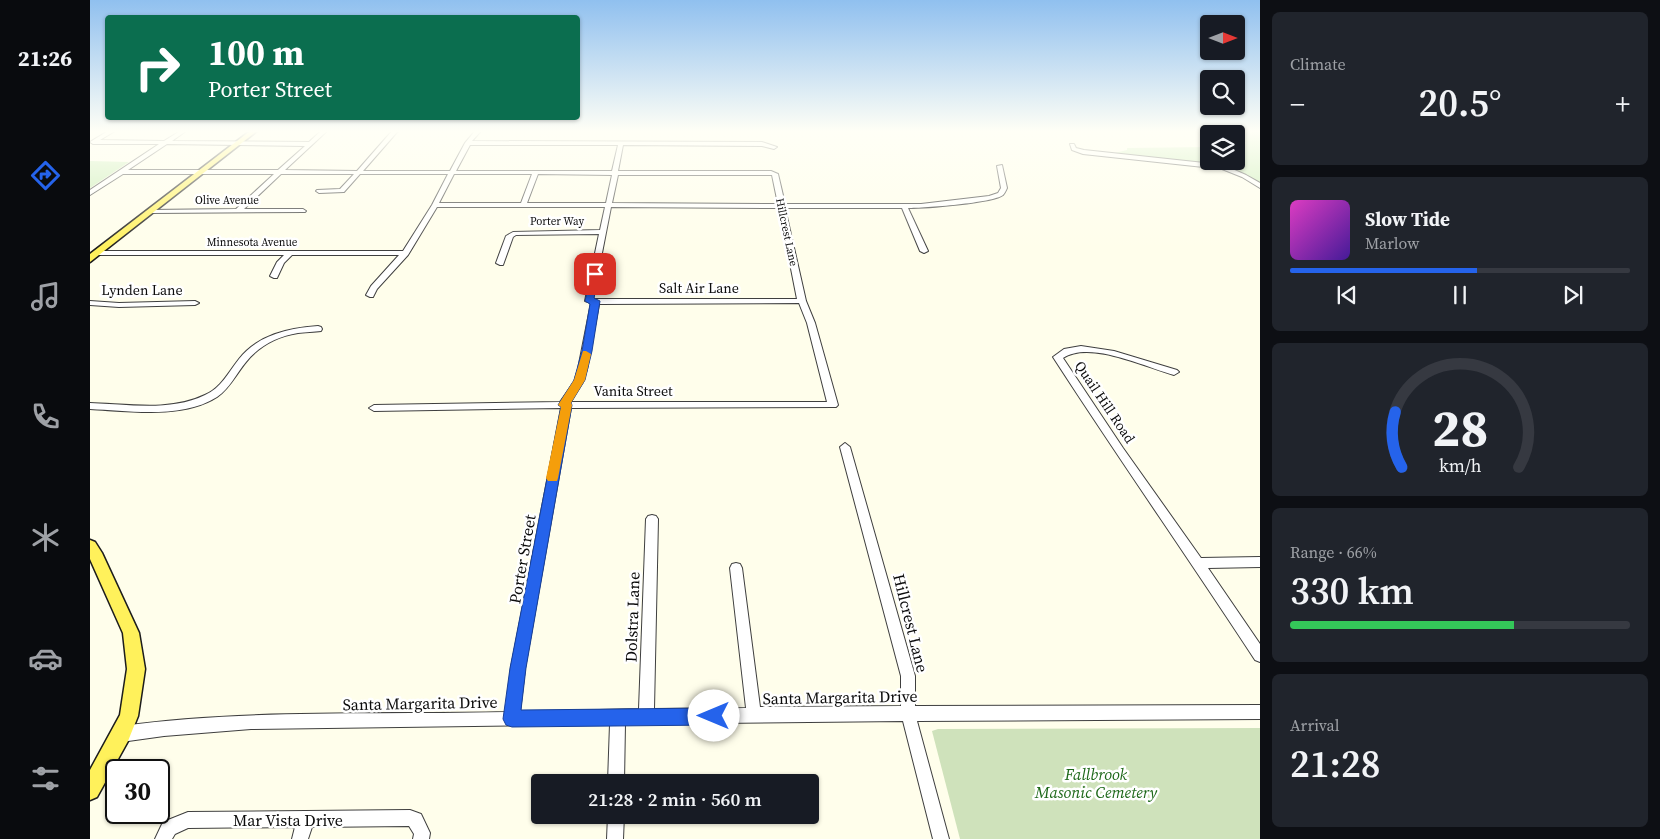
<!DOCTYPE html>
<html lang="en">
<head>
<meta charset="utf-8">
<style>
	body { margin:0; font-family:"Source Serif 4",serif; background:#20242c; color:#f1f3f6; height:100vh; display:flex; flex-direction:column; font-size:19px; white-space:nowrap }
	* { box-sizing:border-box; margin:0 }
	p { font-size:16px; color:#9ea1a6 }
	.icon { flex:none; width:28px; height:28px; fill:none; stroke:currentColor; stroke-width:2; stroke-linecap:round; stroke-linejoin:round }
	.map { position:relative; flex:1; overflow:hidden }
	.side { display:flex; flex-direction:column; gap:12px; padding:12px; background:#0d0f14; width:400px }
	.side>* { flex:none }
	.guide { position:absolute; left:15px; top:15px; width:475px; height:105px; border-radius:5px; box-shadow:0 1px 4px #0004; background:#0b6e4f; color:#fff; overflow:hidden }
	.needle { width:32px; rotate:90deg }
	.tools { position:absolute; left:1110px; top:15px; display:grid; gap:10px }
	.tools a { display:grid; place-items:center; width:45px; height:45px; border-radius:5px; background:#171b24; box-shadow:0 1px 4px #0004; font-size:25px }
	.speed { position:absolute; left:15px; top:759px; display:flex; gap:10px; font-size:25px; font-weight:700; text-align:center }
	.speed>* { display:grid; place-content:center; width:65px; height:65px; border-radius:50%; background:#171b24; box-shadow:0 1px 4px #0004; line-height:1 }
	.speed .limit { border:2px solid #111; border-radius:8px; background:#fff; color:#111 }
	.pin { position:absolute; display:grid; place-items:center; width:42px; height:42px; color:#fff; margin:-21px; border-radius:10px; box-shadow:0 2px 8px #0006 }
	.me { position:absolute; width:55px; margin:-28px; rotate:270deg; stroke-linejoin:round; filter:drop-shadow(0 0 4px #0008) }
	.turn { display:flex; align-items:center; gap:18px; height:105px; padding:0 20px; font-size:22px }
	.turn .icon { width:65px; height:65px; stroke-width:2.5 }
	.turn b { display:block; font-size:35px; line-height:42px }
	.big { font-size:38px; font-weight:600; line-height:1.1 }
	.side .widget { flex:1; display:flex; flex-direction:column; justify-content:center; gap:8px; min-width:0; padding:0 18px; border-radius:8px; background:#20242c }
	.side .dial { align-items:center; gap:0 }
	.dial svg { height:130px; overflow:visible; fill:none; stroke:#363941; stroke-width:7; stroke-linecap:round; text-anchor:middle }
	.dial text { fill:#f1f3f6; stroke:none }
	.song { display:flex; align-items:center; gap:15px }
	.cover { width:60px; height:60px; border-radius:8px; background:linear-gradient(135deg,hsl(310 70% 55%),hsl(260 70% 35%)) }
	.played { height:5px; border-radius:2px; background:linear-gradient(90deg,#2563eb 55%,#363941 55%) }
	.keys { display:flex; justify-content:space-around; direction:ltr }
	.heat { display:flex; justify-content:space-between; align-items:center; font-size:28px; direction:ltr }
	.charge { height:8px; border-radius:4px; background:linear-gradient(90deg,#34c759 66%,#363941 0) }
	.trip { position:absolute; left:441px; top:774px; width:288px; height:50px; border-radius:5px; background:#171b24; box-shadow:0 1px 4px #0004; font-weight:600; line-height:50px; text-align:center }
	main { display:flex; flex:1; min-height:0 }
	.dock { display:flex; flex-direction:column; width:90px; justify-content:space-around; align-items:center; background:#090b0e; color:#9ea1a6 }
	.dock .icon { width:35px; height:35px }
	.dock .selected { color:#2563eb }
	.dock b { font-size:22px; color:#f1f3f6 }
	.map>svg:first-child { display:block }
	.green { fill:#c7ecb3 }
	.cemetery { fill:#cfe2bb }
	.lines { fill:none; stroke-linecap:round; stroke-linejoin:round }
	.minor-casing { stroke:#3f3f3f; stroke-width:2 }
	.major-casing { stroke:#1d1d1d; stroke-width:3 }
	.minor { fill:#fff; fill-rule:evenodd }
	.major { fill:#fff15b; fill-rule:evenodd }
	.route { fill:#2563eb; stroke:#184099 }
	.slow { fill:#f59e0b }
	.labels { text-anchor:middle; stroke-width:5; stroke-linejoin:round; paint-order:stroke }
	.far-street-label { font-size:11px; fill:#0c0c0c; stroke:#fff }
	.street-label { font-size:14px; fill:#0c0c0c; stroke:#fff }
	.near-street-label { font-size:16px; fill:#0c0c0c; stroke:#fff }
	.near-park-label { font-size:16px; font-style:italic; fill:#1d6819; stroke:#fff }
</style>
</head>
<body>
<main>
<nav class="dock">
<b>21:26</b>
<svg class="icon selected" aria-label="directions" viewBox="0 0 24 24"><path d="M12 3l9 9-9 9-9-9zM9 14v-3h6M13 9l2 2-2 2"/></svg>
<svg class="icon" aria-label="music" viewBox="0 0 24 24"><path d="M9 18V5l10-2v13"/><circle cx="6" cy="18" r="3"/><circle cx="16" cy="16" r="3"/></svg>
<svg class="icon" aria-label="phone" viewBox="0 0 24 24"><path d="M5 4h4l2 5-3 2q2 4 5 5l2-3 5 2v4C11 20 4 13 5 4z"/></svg>
<svg class="icon" aria-label="climate" viewBox="0 0 24 24"><path d="M12 3v18M4 7l16 10M4 17L20 7"/></svg>
<svg class="icon" aria-label="car" viewBox="0 0 24 24"><path d="M5 17H2v-5l4-1 3-4h7l3 4 3 1v5h-3M9 17h6M6 11h13"/><circle cx="7" cy="17" r="2"/><circle cx="17" cy="17" r="2"/></svg>
<svg class="icon" aria-label="filters" viewBox="0 0 24 24"><path d="M4 7h16M4 17h16"/><circle cx="9" cy="7" r="2"/><circle cx="15" cy="17" r="2"/></svg>
</nav>
<div class="map">
<svg width="1170" height="839" viewBox="0 0 1170 839">
	<rect width="100%" height="100%" fill="#fffeeb"/>
	<path class="green" d="M1170,131v52l-15,-9 -26,-9 -104,-12 12,-3v-2l82,-1v14h27v-15l11,-3 -11,-4v-4z
		M0,161l39,1 -39,26z"/>
	<path class="cemetery" d="M1170,728v111h-300l-28,-108 6,-2z"/>
	<g class="lines">
		<g class="minor-casing">
			<path id="minor" d="M18,131h7l-15,9 64,1 16,-10h6l-14,10 137,1 12,-11h6l-42,39 72,1 35,-40h6l-35,40h87l15,-28 10,-12h6l-9,10 290,1 15,5 -3,2 -12,-3 -139,-1 -5,26h153l7,3 7,30h136l68,-8 9,-3 3,-5 -4,-22 5,-1 5,23c-1,2 -2,5 -4,7 -10,8 -79,13 -95,13l20,43 -4,2 -4,-2 -18,-43h-117l21,93 9,22 23,82 -2,2 -265,1 -46,260 -5,44 119,-3 7,-190 2,-3 4,-1 4,1 2,3 -4,190 92,-1 -16,-140 2,-4 4,-1 4,1 2,4 18,139 141,-1v-30l-61,-229 5,-4 5,4 65,229v30l345,-1v14l-343,2 32,118h-16l-30,-118 -278,3 -1,58h-16l2,-58 -359,5 -87,7 -43,6 -5,-3 -3,-5 3,-5 5,-3c128,-17 256,-11 385,-14l5,-44 50,-260 -187,3 -5,-3 5,-3 186,-3 14,-20 4,-13 13,-66 -6,-2 14,-67 -83,1 -3,2 -10,28h-3l-4,-2 10,-27 7,-4 87,-2 5,-23h-168l-29,48 -31,34 -4,8h-3l-4,-2 5,-9 28,-31h-107l-8,8 -7,15h-3l-4,-2 7,-14 7,-7h-186l-4,-2 4,-2h305l29,-46 16,-31h-88l-16,18 -25,1 -3,-2 1,-1 23,-1 14,-15h-73l-37,35h59l3,2 -1,1 -154,1 -3,-2 1,-1 87,-1 38,-35h-151l-33,21v-5l69,-46h-66l-3,-2zM77,144l138,2 -27,24h-150zM380,145h148l-6,26h-156zM364,174h78l-11,29h-82zM448,174l74,1 -6,28h-79zM528,175h154l6,29 -166,-1zM521,207l168,1 18,91h-204zM709,303l8,20 20,79h-257l13,-20 4,-13 12,-65z
				M980,144h4l2,4 8,2 139,15 23,10 14,8v5l-18,-11 -20,-8 -139,-15 -11,-4z
				M0,301l29,2 76,-2 4,2 -4,2 -76,2 -29,-2z
				M228,326l3,1 1,2 -1,2c-7,1 -15,1 -23,2 -20,3 -39,13 -52,29 -10,12 -16,26 -29,35 -34,22 -88,14 -127,12v-6c37,1 80,9 115,-8 16,-7 23,-22 34,-36 19,-24 49,-31 79,-33z
				M991,346l33,5 63,19 2,2 -5,3c-29,-8 -84,-35 -111,-17l60,90 78,110 59,-1v10l-52,1 52,76v18l-5,-2c-66,-101 -136,-201 -202,-303l11,-8z
				M320,810l11,4 9,19 -1,6h-16l1,-5 -5,-8 -97,1 -4,12h-16l3,-12 -107,1 -13,6 -3,5h-17l8,-17 25,-10z
				M518,815h16l-1,24h-16z"/>
		</g>
		<g class="major-casing">
			<path id="major" d="M160,131h7l-167,131v-8z
				M0,540l5,2 7,11 37,80 6,36 -7,47 -10,25 -31,56 -7,3v-30l30,-55 7,-46 -4,-36 -33,-74z"/>
		</g>
		<use href="#minor" class="minor"/>
		<use href="#major" class="major"/>
	</g>
	<linearGradient id="sky" x2="0" y2="1"><stop stop-color="#90c0ef"/><stop offset="0.53" stop-color="#fffff6"/><stop offset="1" stop-color="#fffff6" stop-opacity="0"/></linearGradient>
	<rect width="1170" height="248" fill="url(#sky)"/>
	<path class="route" d="M505,271l4,3 -5,24 6,3 -8,50 -7,29 -14,23 1,2 -46,263 -5,42 193,-2 6,2 3,6 -3,6 -6,3 -202,2 -6,-2 -3,-6 7,-51 51,-261 -3,-2 16,-25 8,-29 8,-47 -5,-3 6,-27z"/>
	<path class="slow" d="M493,351h3l5,3 -6,26 -14,23 1,2 -14,73 -1,3h-9l-2,-3 15,-71 -3,-2 16,-25z"/>
	<g class="labels">
		<g class="far-street-label">
			<text x="137" y="204">Olive Avenue</text>
			<text x="467" y="225">Porter Way</text>
			<text transform="translate(697 232) rotate(78)" y="4">Hillcrest Lane</text>
			<text x="162" y="246">Minnesota Avenue</text>
		</g>
		<g class="street-label">
			<text x="609" y="293">Salt Air Lane</text>
			<text x="52" y="295">Lynden Lane</text>
			<text x="543" y="396">Vanita Street</text>
			<text transform="translate(1015 402) rotate(56)" y="5">Quail Hill Road</text>
		</g>
		<g class="near-street-label">
			<text transform="translate(432 559) rotate(-80)" y="6">Porter Street</text>
			<text transform="translate(542 617) rotate(-88)" y="6">Dolstra Lane</text>
			<text transform="translate(821 623) rotate(76)" y="6">Hillcrest Lane</text>
			<text transform="translate(750 697) rotate(-1)" y="6">Santa Margarita Drive</text>
			<text transform="translate(330 703) rotate(-1)" y="6">Santa Margarita Drive</text>
			<text x="198" y="826">Mar Vista Drive</text>
		</g>
		<g class="near-park-label">
			<text x="1006" y="780">Fallbrook<tspan x="1006" dy="18">Masonic Cemetery</tspan></text>
		</g>
	</g>
</svg>
<div class="tools">
<a><svg class="needle" viewBox="-14 -14 28 28"><path d="M0-13l5 13h-10z" fill="#e53935"/><path d="M0 13l5-13h-10z" fill="#9ea1a6"/></svg></a>
<a><svg class="icon" aria-label="search" viewBox="0 0 24 24"><circle cx="10" cy="10" r="6"/><path d="M15 15l6 6"/></svg></a>
<a><svg class="icon" aria-label="layers" viewBox="0 0 24 24"><path d="M12 4l9 5-9 5-9-5zM3 14l9 5 9-5"/></svg></a>
</div>
<div class="speed"><div class="limit">30</div></div>
<div class="pin" style="left:505px;top:274px;background:#d93025"><svg class="icon" aria-label="arrive" viewBox="0 0 24 24"><path d="M6 21V4h12l-3 4 3 4H6"/></svg></div>
<svg class="me" style="left:624px;top:716px" viewBox="-20 -20 40 40"><circle r="19" fill="#fff"/><path d="M0-13L10 11 0 6-10 11z" fill="#2563eb"/></svg>
<div class="trip">21:28 · 2 min · 560 m</div>
<div class="guide">
<div class="turn"><svg class="icon" aria-label="right" viewBox="0 0 24 24"><path d="M7 20v-9h11M14 6l5 5-5 5"/></svg><div><b>100 m</b>Porter Street</div></div>
</div>
</div>
<section class="side">
<div class="widget"><p>Climate</p>
<div class="heat"><a>−</a><b class="big">20.5°</b><a>+</a></div>
</div>
<div class="widget">
<div class="song"><i class="cover"></i><div><b>Slow Tide</b><p>Marlow</p></div></div>
<div class="played"></div>
<div class="keys"><svg class="icon" aria-label="previous" viewBox="0 0 24 24"><path d="M18 5L8 12l10 7zM5 5v14"/></svg><svg class="icon" aria-label="pause" viewBox="0 0 24 24"><path d="M8 5v14M16 5v14"/></svg><svg class="icon" aria-label="next" viewBox="0 0 24 24"><path d="M6 5l10 7-10 7zM19 5v14"/></svg></div>
</div>
<div class="widget dial"><svg viewBox="0 0 100 80">
<path d="M14 69A42 42 0 1 1 86 69"/>
<path d="M14 69A42 42 0 0 1 10 35" stroke="#2563eb"/>
<text x="50" y="56" font-size="32" font-weight="700">28</text>
<text x="50" y="72" font-size="11">km/h</text>
</svg></div>
<div class="widget"><p>Range · 66%</p><b class="big">330 km</b><div class="charge"></div></div>
<div class="widget"><p>Arrival</p><b class="big">21:28</b></div>
</section>
</main>
</body>
</html>
